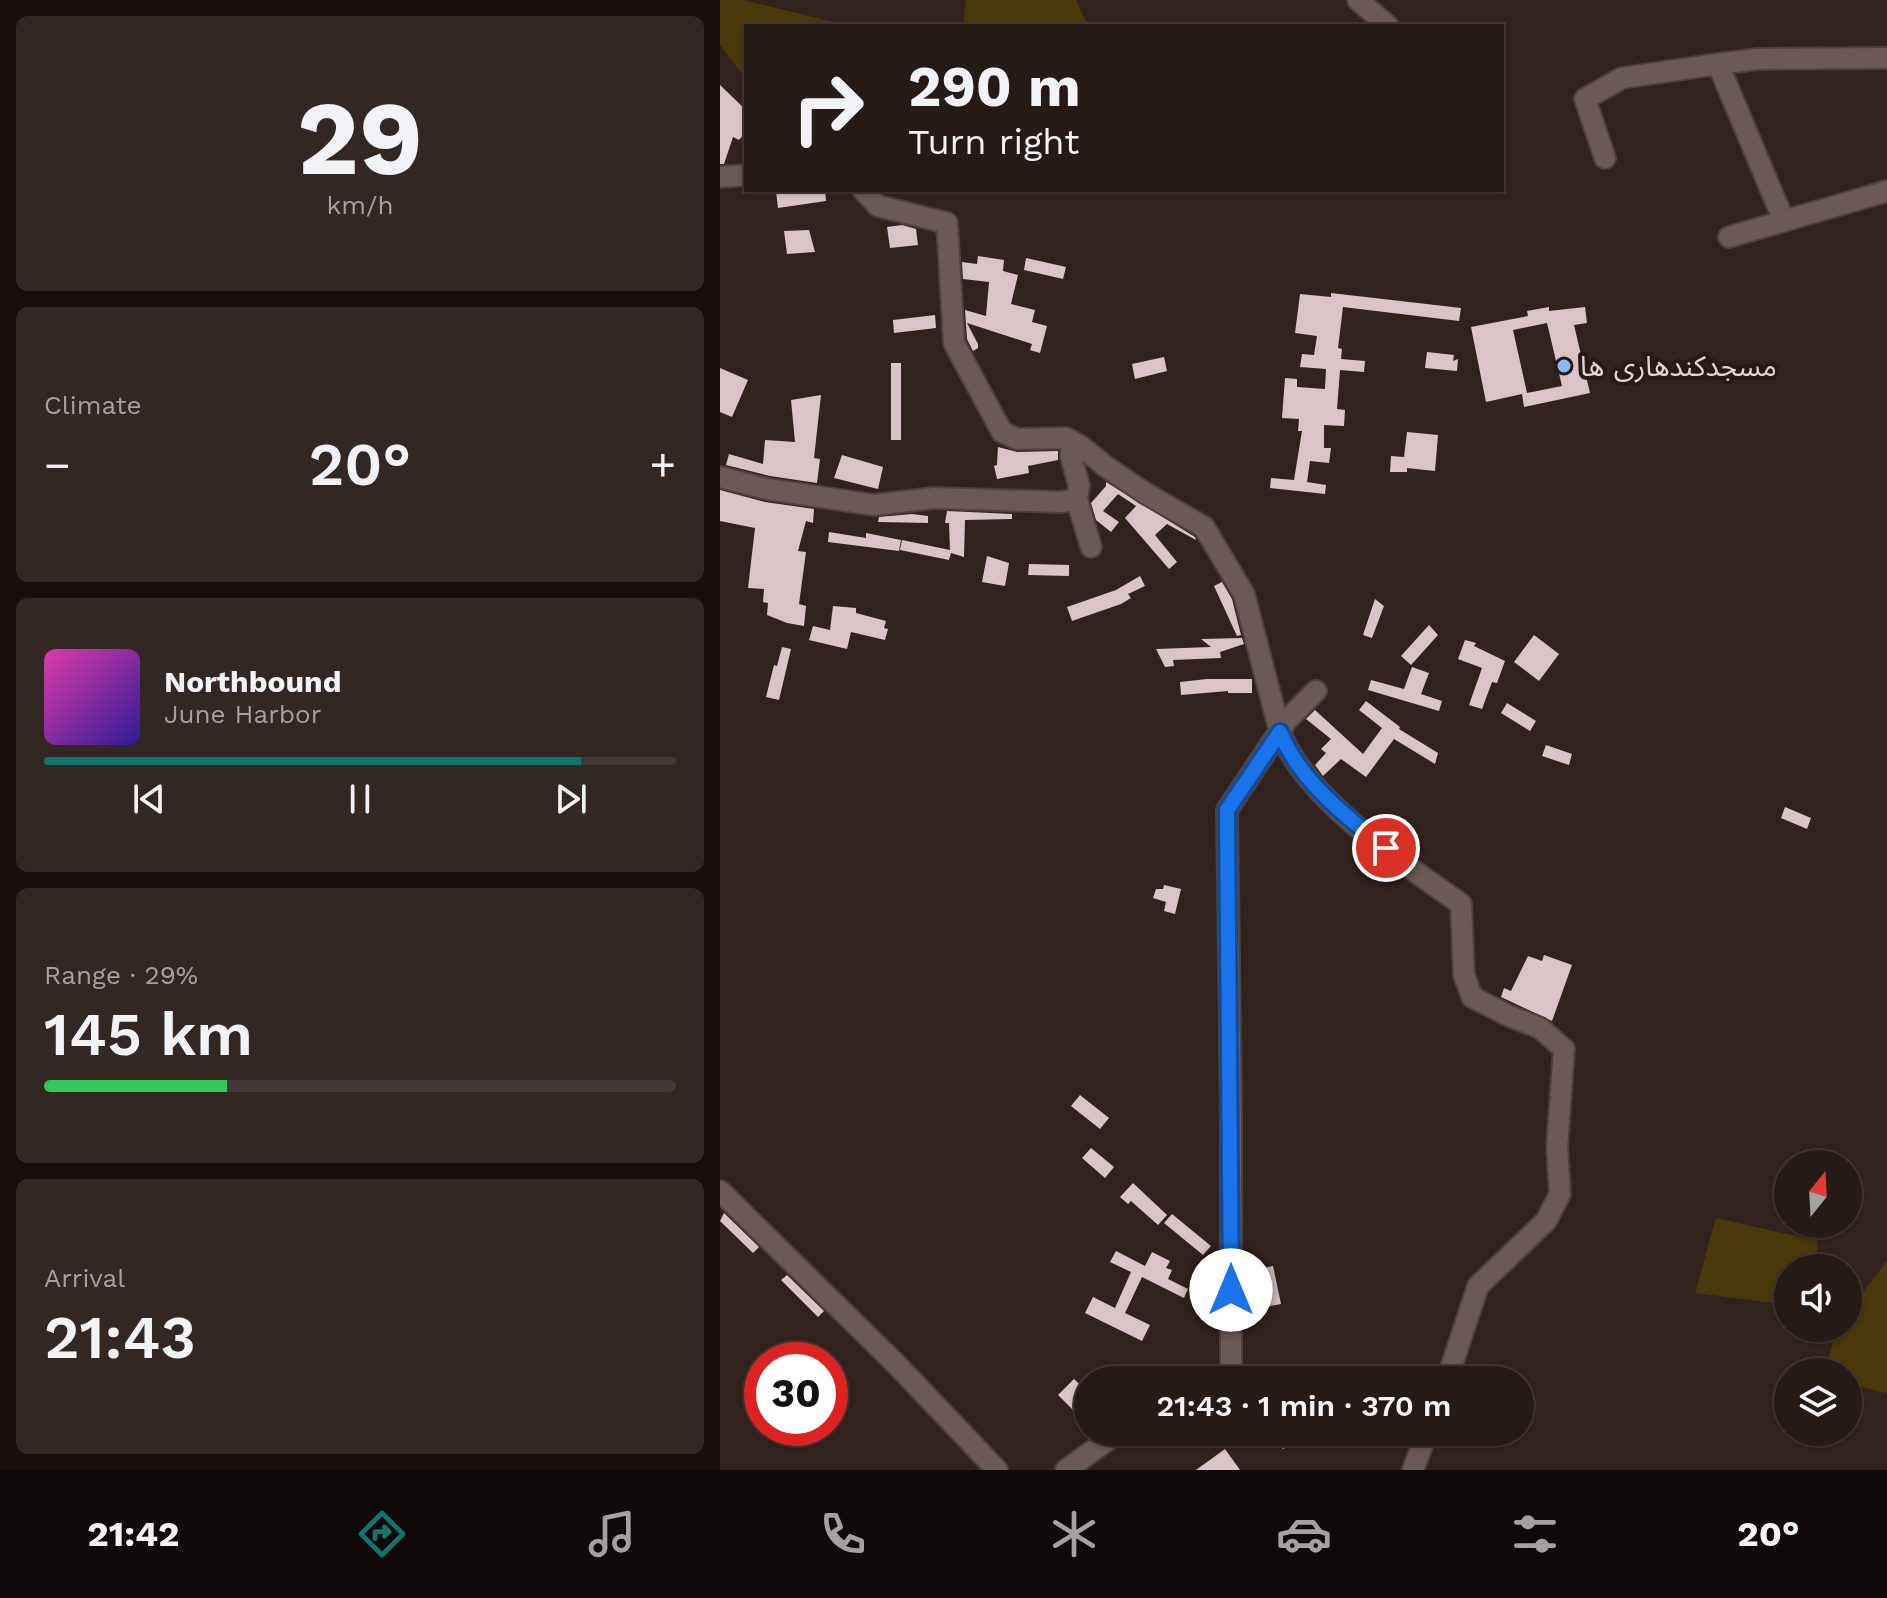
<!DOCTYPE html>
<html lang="en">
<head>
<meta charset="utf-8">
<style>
	body { margin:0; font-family:"Work Sans","Noto Sans Arabic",sans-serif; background:#322723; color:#f1f3f6; height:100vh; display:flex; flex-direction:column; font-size:30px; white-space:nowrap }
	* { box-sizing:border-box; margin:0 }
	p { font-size:26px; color:#a4a1a1 }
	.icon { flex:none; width:44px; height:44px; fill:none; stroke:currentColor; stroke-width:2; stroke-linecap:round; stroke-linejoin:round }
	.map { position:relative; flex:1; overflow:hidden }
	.side { display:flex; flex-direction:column; gap:16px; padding:16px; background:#150e0c; width:720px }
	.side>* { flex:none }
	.guide { position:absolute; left:24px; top:24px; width:760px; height:168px; border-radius:0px; box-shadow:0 2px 6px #0004,0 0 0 2px #423835; background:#261a16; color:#f1f3f6; overflow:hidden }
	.needle { width:52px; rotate:18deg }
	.controls { position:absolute; left:1054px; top:1150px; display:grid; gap:16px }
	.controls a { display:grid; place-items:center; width:88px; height:88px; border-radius:50%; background:#261a16; box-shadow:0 2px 6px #0004,0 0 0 2px #423835; font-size:40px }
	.speed { position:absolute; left:24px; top:1342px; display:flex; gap:16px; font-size:40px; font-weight:700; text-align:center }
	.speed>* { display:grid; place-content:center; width:104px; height:104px; border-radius:50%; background:#261a16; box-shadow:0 2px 6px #0004,0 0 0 2px #423835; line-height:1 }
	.speed .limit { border:12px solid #d22; background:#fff; color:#111 }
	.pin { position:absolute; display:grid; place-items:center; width:68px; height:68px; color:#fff; margin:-34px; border:4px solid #fff; border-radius:50%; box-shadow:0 2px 8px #0007 }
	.me { position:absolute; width:88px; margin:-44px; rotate:0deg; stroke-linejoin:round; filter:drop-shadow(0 0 6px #0008) }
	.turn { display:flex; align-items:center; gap:28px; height:168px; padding:0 32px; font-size:36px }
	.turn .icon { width:104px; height:104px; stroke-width:2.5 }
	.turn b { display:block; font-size:56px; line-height:68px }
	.big { font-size:60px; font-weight:600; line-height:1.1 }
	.side .widget { flex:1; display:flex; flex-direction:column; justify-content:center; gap:12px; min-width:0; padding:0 28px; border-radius:12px; background:#322723 }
	.side .dial { align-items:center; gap:0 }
	.dial b { font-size:104px; line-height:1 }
	.song { display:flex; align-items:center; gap:24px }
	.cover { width:96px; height:96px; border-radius:12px; background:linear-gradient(135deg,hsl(320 70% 55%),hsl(250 70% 35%)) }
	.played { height:8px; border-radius:4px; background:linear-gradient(90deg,#0f766e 85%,#423835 85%) }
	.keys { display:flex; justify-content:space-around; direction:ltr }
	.heat { display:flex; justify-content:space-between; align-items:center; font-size:44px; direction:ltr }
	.charge { height:12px; border-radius:6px; background:linear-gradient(90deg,#34c759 29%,#423835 0) }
	.trip { position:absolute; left:354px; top:1366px; width:460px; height:80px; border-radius:40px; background:#261a16; box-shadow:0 2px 6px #0004,0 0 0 2px #423835; font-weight:600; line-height:80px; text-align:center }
	.tabs { display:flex; height:128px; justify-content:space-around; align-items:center; background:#0f0a09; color:#a4a1a1 }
	.tabs .icon { width:56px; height:56px }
	.tabs .active { color:#0f766e }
	.tabs b { font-size:36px; color:#f1f3f6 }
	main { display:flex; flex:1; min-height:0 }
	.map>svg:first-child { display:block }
	.green { fill:#493809 }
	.building { fill:#dac4c8; fill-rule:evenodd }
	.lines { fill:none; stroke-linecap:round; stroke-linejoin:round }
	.minor-casing { stroke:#4e403d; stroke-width:24 }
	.minor { stroke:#6c5854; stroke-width:20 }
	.route-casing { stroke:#114b97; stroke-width:20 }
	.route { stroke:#1a73e8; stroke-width:14 }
	.poi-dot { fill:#8abafc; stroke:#281915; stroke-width:3 }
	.labels { text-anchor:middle; stroke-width:8; stroke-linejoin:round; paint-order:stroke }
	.poi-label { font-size:28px; fill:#e2d6d4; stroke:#281915; text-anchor:start }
</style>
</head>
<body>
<main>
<section class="side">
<div class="widget dial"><b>29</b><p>km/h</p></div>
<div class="widget"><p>Climate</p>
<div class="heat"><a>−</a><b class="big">20°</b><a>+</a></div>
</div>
<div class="widget">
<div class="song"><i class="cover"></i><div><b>Northbound</b><p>June Harbor</p></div></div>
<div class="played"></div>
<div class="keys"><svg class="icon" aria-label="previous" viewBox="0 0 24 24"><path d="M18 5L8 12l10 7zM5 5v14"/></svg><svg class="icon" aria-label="pause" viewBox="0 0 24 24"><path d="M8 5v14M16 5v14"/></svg><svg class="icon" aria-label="next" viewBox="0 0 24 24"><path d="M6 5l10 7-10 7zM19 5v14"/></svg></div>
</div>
<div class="widget"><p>Range · 29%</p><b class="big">145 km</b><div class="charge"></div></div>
<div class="widget"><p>Arrival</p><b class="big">21:43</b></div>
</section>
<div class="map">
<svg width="1167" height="1470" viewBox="0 0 1167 1470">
	<rect width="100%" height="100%" fill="#32221e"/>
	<path class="green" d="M0,0h23l107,26h-104v53l-26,-34z
		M246,0h110l12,26h-125z
		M996,1218l102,23 -2,27 -31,-1 -4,37 -86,-11z
		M1167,1261v132l-39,-9v-12h-23l12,-44h11v-17z"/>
	<path class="building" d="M0,85l26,25v22l-7,8 -6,-3 -9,27h-4z
		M105,190l1,11 -48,7 -2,-17z
		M182,225l14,4 2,16 -28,3 -3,-21z
		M89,230l6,22 -28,2 -3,-23z
		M258,256l26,4 -1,11 15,4 -7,29 24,6 -3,12 15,4 -7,27 -10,-3 2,-6 -65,-21 11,21v4l-5,3 -6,-12 -2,-29 21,6 3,-34 -26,-3 -1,-17 15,2z
		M306,258l40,9 -3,12 -39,-9z
		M611,293l130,15 -2,13 -116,-14 -5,41 4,1 -1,10 24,2 -1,11 -24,-2 -3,39 8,1 -1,16 -20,-1v23h7l-2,15 -19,-2 -3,21 19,3 -1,9 -55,-6 1,-10 23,2 8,-49h-4l1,-12 -17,-1 3,-40 12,1v8l28,2 1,-20 -26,-2 2,-13 12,1 3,-19 -22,-3 5,-39 31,3z
		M829,307v4l36,-4 2,16 -13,2 16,68 -66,14 -2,-13 -36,8 -15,-75 57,-11 -1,-5zM827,323l15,63 -35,7 -14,-63z
		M215,315l1,13 -42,5 -1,-13z
		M707,352l27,3 -1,6 5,-2 -1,12 -32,-3z
		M444,357l3,14 -32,8 -3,-15z
		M171,363h10v77h-10z
		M0,368l28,12 -16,37 -12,-5z
		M101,395l-7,63 6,1 -3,24 -47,-7 -44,-11 3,-11 34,10 2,-24 30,2 -4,-42z
		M687,432l31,3 -3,36 -28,-3v4h-17l1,-16 13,1z
		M278,447l19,5 41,-1v9l-30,6 1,7 -32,6 -3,-13 3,-1z
		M122,455l41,12 -5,22 -44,-11z
		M386,482l89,55 1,3 -29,-16 -12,11 22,27 -8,7 -44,-51 11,-12 -18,-12 -15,17 16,11 -8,10 -15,-12 -5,-17 15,-17z
		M0,490l45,12 49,7 -1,14 -7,-2 -8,30 8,1 -7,52 7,2 -2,20 -17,-3 -20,-8 1,-12 -5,-1 1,-13 -16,-1 7,-60 -35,-7z
		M227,511l65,3v5l-47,1 -1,37 -13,-4 -2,7 -49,-10 2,-10 48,10 -1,-27h-4z
		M192,514l16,2v7l-50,-1 1,-5z
		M109,532l37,6v-5l35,7 -2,11 -71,-9z
		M267,556l22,7 -4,23 -23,-4z
		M309,564l40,1v11l-41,-1z
		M420,576l5,10 -17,8 3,4 -10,6 -49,17 -5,-14 49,-17z
		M502,582l10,17 9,36 -4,1 -23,-50z
		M655,599l9,7 -12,32 -9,-3z
		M113,606l23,2v5l30,8 -2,7 4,1 -3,11 -34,-8 -4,17 -38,-9 4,-14 17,4z
		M709,625l9,10 -27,30 -10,-9z
		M814,635l25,19 -20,27 -25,-19z
		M522,638l2,6 -24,8 1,6 -48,2 1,6 -9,1 -9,-18 55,-2 -10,-8z
		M745,640l11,3 -2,3 31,15 -8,22 -5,-1 -10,27 -13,-4 13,-37 -24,-9z
		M62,647l9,2 -12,51 -13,-3 8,-32 3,1z
		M692,667l17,6 -8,21 21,7 -3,10 -71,-21 3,-10 33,9z
		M487,679h45v14h-24v-2l-47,4 -1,-13z
		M646,701l34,26 -1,2 39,24 -3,11 -41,-25 -28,38 -25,-18 -18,17 -8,-11 11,-12 -5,-4 10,-10 -25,-20 9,-9 48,44 19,-26 -23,-18z
		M787,703l29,18 -6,10 -29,-18z
		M826,745l26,9 -3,11 -27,-9z
		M1065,807l26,11 -4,11 -26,-11z
		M444,885l17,4 -6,25 -11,-3 2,-9 -13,-4 3,-9h7z
		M824,955l28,10 -20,56 -51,-24 3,-9 7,3 17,-35 14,5z
		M360,1095l29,23 -9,11 -29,-23z
		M371,1148l23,19 -9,11 -23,-20z
		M413,1183l34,32 -9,10 -27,-24 -3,3 -8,-7z
		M4,1213l35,34 -6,6 -33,-32z
		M452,1214l39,32 -8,9 -39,-32z
		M396,1251l29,15 7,-14 18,9 -4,7 6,2 -4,9 20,10 -4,9 -42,-21 -17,36 25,12 -8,16 -57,-28 8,-16 22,11 16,-36 -21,-10z
		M553,1266l8,38 -26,5 -8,-38z
		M67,1275l37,36 -6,6 -37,-37z
		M354,1379l14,13v8l-12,13 -18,-18z
		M552,1432h39l-28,17z
		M505,1449l15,21h-44z"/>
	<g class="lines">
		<g class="minor-casing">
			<path id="minor" d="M638,0l30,26
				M998,64l66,157
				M885,158l-20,-59 37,-21 96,-14 40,-5 129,-1
				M0,177l26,-2
				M143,190l15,16 69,17 7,120 48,89 15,7 49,-1 16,9 23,19 40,27 59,34 40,67 36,138c27,69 122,130 181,172l3,71 8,22 35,18 33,13 24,21 -7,98 3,47 -14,27 -68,65 -31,94
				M1009,237l158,-46
				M351,441v16l8,28 -2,15 14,47
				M0,477l47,12 107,16 60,-7 126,4 17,-2
				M0,1191l177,174 100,105
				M508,1380l3,-2v-264l-4,-304 60,-90 29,-29
				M346,1470l53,-38
				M693,1470l14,-38"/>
		</g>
		<use href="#minor" class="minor"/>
	</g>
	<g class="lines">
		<g class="route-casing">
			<path id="route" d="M511,1290l-4,-480 53,-78c19,48 66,85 106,116"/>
		</g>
		<use href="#route" class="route"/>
	</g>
	<circle class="poi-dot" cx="844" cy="366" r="8"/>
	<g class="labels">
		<g class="poi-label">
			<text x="860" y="376">مسجدکندهاری ها</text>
		</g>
	</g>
</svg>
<div class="controls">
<a><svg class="needle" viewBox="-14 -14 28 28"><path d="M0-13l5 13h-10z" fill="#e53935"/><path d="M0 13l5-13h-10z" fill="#a4a1a1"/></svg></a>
<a><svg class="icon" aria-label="sound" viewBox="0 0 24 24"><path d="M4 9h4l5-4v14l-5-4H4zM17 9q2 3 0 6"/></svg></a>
<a><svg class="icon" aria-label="layers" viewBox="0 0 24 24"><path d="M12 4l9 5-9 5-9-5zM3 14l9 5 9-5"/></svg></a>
</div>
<div class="speed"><div class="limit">30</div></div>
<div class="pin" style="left:666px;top:848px;background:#d93025"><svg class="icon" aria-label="arrive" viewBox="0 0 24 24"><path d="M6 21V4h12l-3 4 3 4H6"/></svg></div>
<svg class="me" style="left:511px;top:1290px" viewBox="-20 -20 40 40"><circle r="19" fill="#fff"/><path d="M0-13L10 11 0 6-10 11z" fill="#1a73e8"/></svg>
<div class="trip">21:43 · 1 min · 370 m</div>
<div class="guide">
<div class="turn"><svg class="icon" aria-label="right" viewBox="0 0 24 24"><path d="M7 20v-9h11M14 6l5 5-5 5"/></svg><div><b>290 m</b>Turn right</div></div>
</div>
</div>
</main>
<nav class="tabs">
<b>21:42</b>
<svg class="icon active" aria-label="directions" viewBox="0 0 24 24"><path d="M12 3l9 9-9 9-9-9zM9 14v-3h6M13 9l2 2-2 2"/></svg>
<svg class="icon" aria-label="music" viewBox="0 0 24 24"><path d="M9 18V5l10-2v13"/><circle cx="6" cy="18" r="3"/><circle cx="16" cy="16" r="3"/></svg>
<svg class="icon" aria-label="phone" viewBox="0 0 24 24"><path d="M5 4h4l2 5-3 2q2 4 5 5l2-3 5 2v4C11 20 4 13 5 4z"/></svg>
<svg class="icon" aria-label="climate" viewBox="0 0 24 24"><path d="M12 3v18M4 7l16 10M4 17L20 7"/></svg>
<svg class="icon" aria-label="car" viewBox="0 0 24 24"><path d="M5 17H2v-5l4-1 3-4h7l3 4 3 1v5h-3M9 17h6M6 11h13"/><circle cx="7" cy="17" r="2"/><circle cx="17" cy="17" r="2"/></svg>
<svg class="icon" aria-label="filters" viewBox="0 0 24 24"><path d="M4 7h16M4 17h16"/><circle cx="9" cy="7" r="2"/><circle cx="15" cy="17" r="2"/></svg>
<b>20°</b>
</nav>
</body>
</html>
